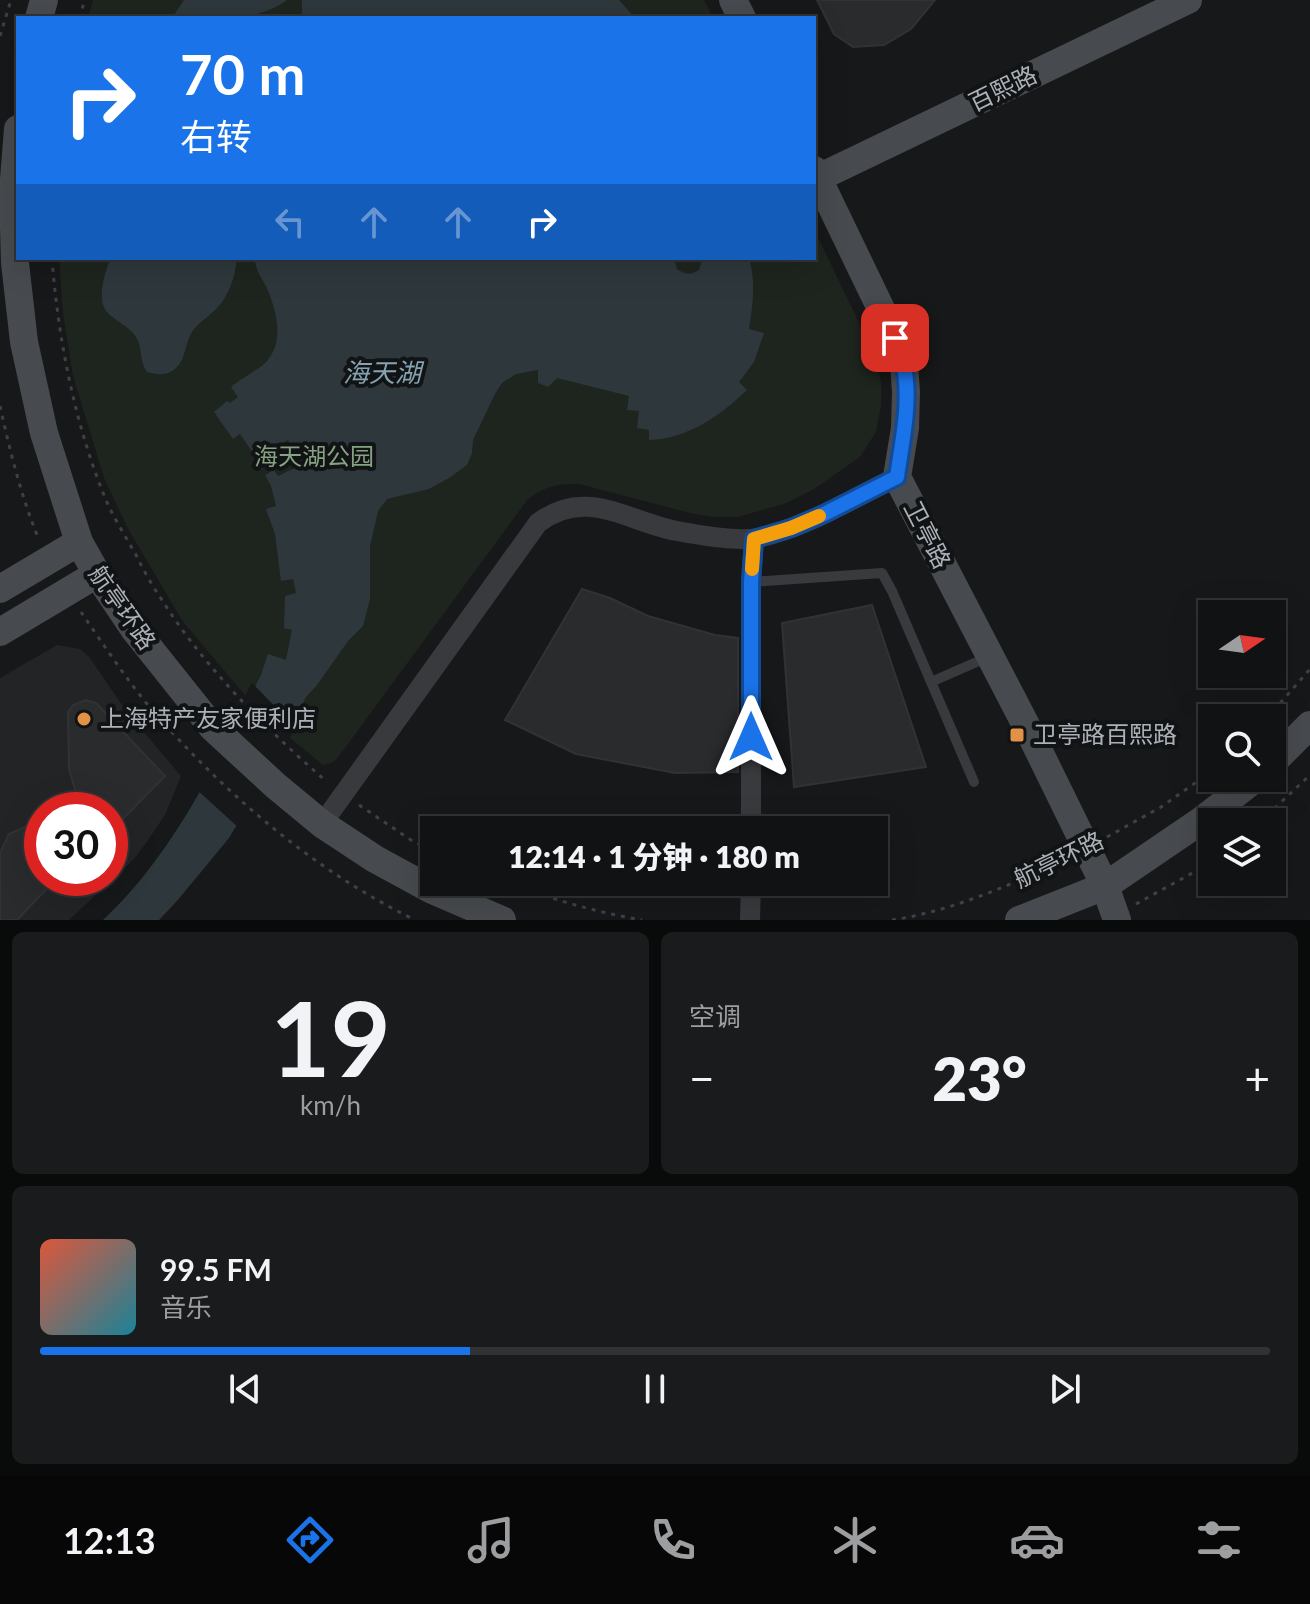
<!DOCTYPE html>
<html lang="zh">
<head>
<meta charset="utf-8">
<style>
	body { margin:0; font-family:Lato,"Noto Sans SC",sans-serif; background:#1a1b1c; color:#f1f3f6; height:100vh; display:flex; flex-direction:column; font-size:30px; white-space:nowrap }
	* { box-sizing:border-box; margin:0 }
	p { font-size:26px; color:#9c9ea0 }
	.icon { flex:none; width:44px; height:44px; fill:none; stroke:currentColor; stroke-width:2; stroke-linecap:round; stroke-linejoin:round }
	.map { position:relative; height:920px; overflow:hidden }
	.drawer { display:flex; flex-direction:column; gap:12px; padding:12px; background:#090a0a; flex:1 }
	.drawer>* { flex:none }
	.top-card { position:absolute; left:16px; top:16px; width:800px; height:244px; border-radius:0px; box-shadow:0 8px 32px #0002,0 0 0 2px #303233; background:#1a73e8; color:#fff; overflow:hidden }
	.needle { width:52px; rotate:77deg }
	.tools { position:absolute; left:1198px; top:600px; display:grid; gap:16px }
	.tools a { display:grid; place-items:center; width:88px; height:88px; border-radius:0px; background:#111213; box-shadow:0 8px 32px #0002,0 0 0 2px #303233; font-size:40px }
	.speed { position:absolute; left:24px; top:792px; display:flex; gap:16px; font-size:40px; font-weight:700; text-align:center }
	.speed>* { display:grid; place-content:center; width:104px; height:104px; border-radius:50%; background:#111213; box-shadow:0 8px 32px #0002,0 0 0 2px #303233; line-height:1 }
	.speed .limit { border:12px solid #d22; background:#fff; color:#111 }
	.pin { position:absolute; display:grid; place-items:center; width:68px; height:68px; color:#fff; margin:-34px; border-radius:16px; box-shadow:0 4px 12px #0006 }
	.me { position:absolute; width:88px; margin:-44px; rotate:0deg; stroke-linejoin:round; filter:drop-shadow(0 0 6px #0008) }
	.turn { display:flex; align-items:center; gap:28px; height:168px; padding:0 32px; font-size:36px }
	.turn .icon { width:104px; height:104px; stroke-width:2.5 }
	.turn b { display:block; font-size:56px; line-height:68px }
	.lanes { display:flex; align-items:center; height:76px; padding:0 32px; background:#0003; justify-content:center; gap:40px; direction:ltr }
	.lanes .off { opacity:.35 }
	.big { font-size:60px; font-weight:800; line-height:1.1 }
	.drawer .widget { flex:1; display:flex; flex-direction:column; justify-content:center; gap:12px; min-width:0; padding:0 28px; border-radius:12px; background:#1a1b1c }
	.drawer .dial { align-items:center; gap:0 }
	.dial b { font-size:104px; line-height:1 }
	.song { display:flex; align-items:center; gap:24px }
	.cover { width:96px; height:96px; border-radius:12px; background:linear-gradient(135deg,hsl(10 70% 55%),hsl(190 70% 35%)) }
	.played { height:8px; border-radius:4px; background:linear-gradient(90deg,#1a73e8 35%,#303233 35%) }
	.keys { display:flex; justify-content:space-around; direction:ltr }
	.heat { display:flex; justify-content:space-between; align-items:center; font-size:44px; direction:ltr }
	.drawer .tiles { flex:1; display:grid; gap:12px; grid-template-columns:1fr 1fr }
	.widget:last-child { grid-column:span 2 }
	.trip { position:absolute; left:420px; top:816px; width:468px; height:80px; border-radius:0px; background:#111213; box-shadow:0 8px 32px #0002,0 0 0 2px #303233; font-weight:800; line-height:80px; text-align:center }
	.menu { display:flex; height:128px; justify-content:space-around; align-items:center; background:#070708; color:#9c9ea0 }
	.menu .icon { width:56px; height:56px }
	.menu .on { color:#1a73e8 }
	.menu b { font-size:36px; color:#f1f3f6 }
	.map>svg:first-child { display:block }
	.built { fill:#232426; fill-rule:evenodd }
	.green { fill:#1e241e }
	.water { fill:#2e383c }
	.pier { fill:#171819 }
	.building { fill:#2a2b2d; stroke:#323235; stroke-width:2 }
	.lines { fill:none; stroke-linecap:round; stroke-linejoin:round }
	.path { stroke:#3f4145; stroke-width:3; stroke-dasharray:4 6; stroke-linecap:butt }
	.lane { stroke:#393a3e; stroke-width:10 }
	.street { stroke:#393a3e; stroke-width:20 }
	.secondary { stroke:#474a4e; stroke-width:28 }
	.route-casing { stroke:#114b97; stroke-width:20 }
	.route { stroke:#1a73e8; stroke-width:14 }
	.slow { stroke:#f59e0b; stroke-width:14 }
	.poi-dot { fill:#e29246; stroke:#121314; stroke-width:3 }
	.labels { text-anchor:middle; stroke-width:8; stroke-linejoin:round; paint-order:stroke }
	.street-label { font-size:24px; fill:#abb1b8; stroke:#121314 }
	.park-label { font-size:24px; fill:#87a183; stroke:#121314 }
	.poi-label { font-size:24px; fill:#abb1b8; stroke:#121314; text-anchor:start }
	.water-label { font-size:26px; font-style:italic; fill:#85a3b0; stroke:#121314 }
</style>
</head>
<body>
<div class="map">
<svg width="1310" height="920" viewBox="0 0 1310 920">
	<rect width="100%" height="100%" fill="#171819"/>
	<path class="built" d="M57,645l23,4 10,9 36,53 55,65 -16,39 -19,28 -12,16 -65,61h-69v-242zM42,810h68v68h-68z"/>
	<path class="green" d="M93,0h611l9,18h-625z
		M814,229l62,129 5,25v23l-5,26 -16,25 -46,32 -27,14 -49,14h-23l-21,-3 -115,-30c-23,0 -32,2 -51,15l-186,253 -8,10 -11,3 -49,-40 -30,-31 -61,-72 -56,-95 -23,-49 -31,-102 -10,-63 -4,-55h755z"/>
	<path class="water" d="M184,0h103c-33,24 -76,18 -115,18z
		M302,0h317l16,18h-333z
		M111,258h126c-2,19 -8,39 -22,52 -7,7 -17,13 -23,22 -8,13 -6,31 -20,39 -8,5 -17,3 -25,1 -8,-11 -4,-24 -11,-35 -8,-12 -21,-16 -29,-25 -11,-12 -2,-41 4,-54z
		M255,258h419l3,11c8,6 14,6 22,1l4,-12h46c7,24 4,46 0,71l15,4 -10,29 -15,20 8,8c-27,26 -60,49 -98,50v-10l-12,-2 2,-17 -12,-1 2,-14 -72,-18 -9,9 -10,-4v-13l-22,4 -14,9 -7,11 -22,46 -1,13 -5,12 -18,13 -20,11 -42,10 -9,12 -8,35v53l-7,27 -15,15 -31,44 -11,12 -35,71 -42,70 -52,63 -18,19h-56c72,-67 113,-158 158,-245l7,-21 18,6 6,-30 -8,-2 1,-32 11,-3 -3,-14 -12,2 -6,-47 -9,-25 10,-3 -5,-20 -6,-11 9,-5 4,6 23,-11 -13,-25 -23,13 2,5 -8,4 -19,-28 -7,5 -19,-27 13,-11 3,2 8,-6 -7,-10c10,-9 28,-17 36,-26 17,-20 10,-46 2,-68 -5,-14 -14,-20 -14,-35z"/>
	<path class="pier" d="M252,683l43,44 -21,43 -35,58 -43,-39z"/>
	<path class="building" d="M817,0h118l-24,29 -27,16 -31,2 -19,-13z
		M582,589l28,9 38,18 67,19 23,3v134l-63,1 -99,-19 -71,-34z
		M872,605l54,162 -132,20 -12,-164z
		M85,700l11,3 69,73 -55,56v-22h-29l-12,-41 -1,-57 5,-7z
		M42,822v56h15l-40,42h-17v-67l9,-19 18,-8z"/>
	<g class="lines">
		<path class="path" d="M79,18l6,-18
			M0,36l11,-36
			M52,258c6,82 24,173 57,249 8,16 18,32 27,48 7,14 15,29 24,42 44,70 105,131 167,185
			M0,406c10,45 21,90 39,134
			M81,612c22,32 47,70 72,99 73,84 162,160 262,209
			M1267,718l43,-49
			M359,805l55,37 20,9
			M1260,822l50,-47
			M1107,837l54,-30 51,-36
			M506,882c45,17 89,30 136,38
			M1136,904l60,-33 16,-11
			M892,920c60,-9 119,-35 173,-61"/>
		<path class="lane" d="M751,582l131,-9 10,18 82,191
			M931,682l57,-25"/>
		<path class="street" d="M322,824l216,-301c48,-37 90,-1 139,8 21,4 59,11 80,7 49,-10 94,-39 140,-61
			M751,830v-248l3,-43
			M750,920l1,-38"/>
		<path class="secondary" d="M733,0l9,18
			M39,18l5,-18
			M18,129l-5,63 2,71 9,79 20,91 35,109 18,32 37,55 79,99 63,58 46,38 53,35 57,31 70,30
			M814,170l81,168 9,26 2,28 -1,36 -8,49 132,254 76,155 12,34
			M818,178l370,-178
			M0,589l79,-47
			M0,632l97,-58
			M1272,763l38,-38
			M1019,920l86,-34 97,-66 54,-42"/>
	</g>
	<g class="lines">
		<g class="route-casing">
			<path id="route" d="M751,737v-155l3,-43 37,-11 33,-14 73,-37c5,-36 15,-78 6,-115 -2,-8 -6,-16 -8,-24"/>
		</g>
		<use href="#route" class="route"/>
		<path class="slow" d="M752,569l2,-30 37,-11 28,-12"/>
	</g>
	<g class="poi-dot">
		<circle cx="84" cy="719" r="8"/>
		<rect x="1009" y="727" width="16" height="16" rx="4"/>
	</g>
	<g class="labels">
		<g class="street-label">
			<text transform="translate(1003 89) rotate(-26)" y="8">百熙路</text>
			<text transform="translate(927 535) rotate(63)" y="8">卫亭路</text>
			<text transform="translate(122 608) rotate(55)" y="8">航亭环路</text>
			<text transform="translate(1059 860) rotate(-26)" y="8">航亭环路</text>
		</g>
		<g class="park-label">
			<text x="314" y="465">海天湖公园</text>
		</g>
		<g class="poi-label">
			<text x="100" y="727">上海特产友家便利店</text>
			<text x="1033" y="743">卫亭路百熙路</text>
		</g>
		<g class="water-label">
			<text x="382" y="382">海天湖</text>
		</g>
	</g>
</svg>
<div class="tools">
<a><svg class="needle" viewBox="-14 -14 28 28"><path d="M0-13l5 13h-10z" fill="#e53935"/><path d="M0 13l5-13h-10z" fill="#9c9ea0"/></svg></a>
<a><svg class="icon" aria-label="search" viewBox="0 0 24 24"><circle cx="10" cy="10" r="6"/><path d="M15 15l6 6"/></svg></a>
<a><svg class="icon" aria-label="layers" viewBox="0 0 24 24"><path d="M12 4l9 5-9 5-9-5zM3 14l9 5 9-5"/></svg></a>
</div>
<div class="speed"><div class="limit">30</div></div>
<div class="pin" style="left:895px;top:338px;background:#d93025"><svg class="icon" aria-label="arrive" viewBox="0 0 24 24"><path d="M6 21V4h12l-3 4 3 4H6"/></svg></div>
<svg class="me" style="left:751px;top:737px" viewBox="-20 -20 40 40"><path d="M0-17L14 15 0 8-14 15z" fill="#1a73e8" stroke="#fff" stroke-width="4"/></svg>
<div class="trip">12:14 · 1 分钟 · 180 m</div>
<div class="top-card">
<div class="turn"><svg class="icon" aria-label="right" viewBox="0 0 24 24"><path d="M7 20v-9h11M14 6l5 5-5 5"/></svg><div><b>70 m</b>右转</div></div>
<div class="lanes"><svg class="icon off" aria-label="left" viewBox="0 0 24 24"><path d="M17 20v-9H6M10 6l-5 5 5 5"/></svg><svg class="icon off" aria-label="ahead" viewBox="0 0 24 24"><path d="M12 20V5M6 11l6-6 6 6"/></svg><svg class="icon off" aria-label="ahead" viewBox="0 0 24 24"><path d="M12 20V5M6 11l6-6 6 6"/></svg><svg class="icon" aria-label="right" viewBox="0 0 24 24"><path d="M7 20v-9h11M14 6l5 5-5 5"/></svg></div>
</div>
</div>
<section class="drawer">
<div class="tiles">
<div class="widget dial"><b>19</b><p>km/h</p></div>
<div class="widget"><p>空调</p>
<div class="heat"><a>−</a><b class="big">23°</b><a>+</a></div>
</div>
<div class="widget">
<div class="song"><i class="cover"></i><div><b>99.5 FM</b><p>音乐</p></div></div>
<div class="played"></div>
<div class="keys"><svg class="icon" aria-label="previous" viewBox="0 0 24 24"><path d="M18 5L8 12l10 7zM5 5v14"/></svg><svg class="icon" aria-label="pause" viewBox="0 0 24 24"><path d="M8 5v14M16 5v14"/></svg><svg class="icon" aria-label="next" viewBox="0 0 24 24"><path d="M6 5l10 7-10 7zM19 5v14"/></svg></div>
</div>
</div>
</section>
<nav class="menu">
<b>12:13</b>
<svg class="icon on" aria-label="directions" viewBox="0 0 24 24"><path d="M12 3l9 9-9 9-9-9zM9 14v-3h6M13 9l2 2-2 2"/></svg>
<svg class="icon" aria-label="music" viewBox="0 0 24 24"><path d="M9 18V5l10-2v13"/><circle cx="6" cy="18" r="3"/><circle cx="16" cy="16" r="3"/></svg>
<svg class="icon" aria-label="phone" viewBox="0 0 24 24"><path d="M5 4h4l2 5-3 2q2 4 5 5l2-3 5 2v4C11 20 4 13 5 4z"/></svg>
<svg class="icon" aria-label="climate" viewBox="0 0 24 24"><path d="M12 3v18M4 7l16 10M4 17L20 7"/></svg>
<svg class="icon" aria-label="car" viewBox="0 0 24 24"><path d="M5 17H2v-5l4-1 3-4h7l3 4 3 1v5h-3M9 17h6M6 11h13"/><circle cx="7" cy="17" r="2"/><circle cx="17" cy="17" r="2"/></svg>
<svg class="icon" aria-label="filters" viewBox="0 0 24 24"><path d="M4 7h16M4 17h16"/><circle cx="9" cy="7" r="2"/><circle cx="15" cy="17" r="2"/></svg>
</nav>
</body>
</html>
